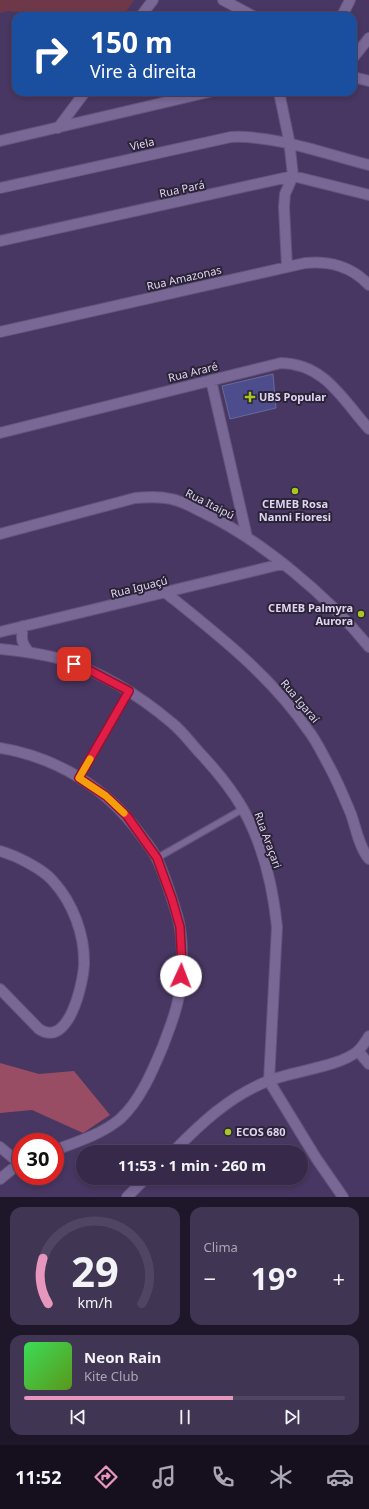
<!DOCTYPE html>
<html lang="pt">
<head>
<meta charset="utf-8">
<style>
	body { margin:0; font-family:"Noto Sans",sans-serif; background:#413554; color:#f1f3f6; height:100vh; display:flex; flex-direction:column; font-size:15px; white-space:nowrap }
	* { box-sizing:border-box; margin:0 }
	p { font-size:13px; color:#aaa6b5 }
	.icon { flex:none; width:22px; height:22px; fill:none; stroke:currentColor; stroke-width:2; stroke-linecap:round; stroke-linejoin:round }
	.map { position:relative; height:1197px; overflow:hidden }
	.side { display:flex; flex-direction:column; gap:10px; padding:10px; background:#1e1729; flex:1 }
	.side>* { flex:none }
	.guide { position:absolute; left:12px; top:12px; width:345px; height:84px; border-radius:12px; box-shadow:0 2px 6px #0003,0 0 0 1px #504562; background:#1a4fa0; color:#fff; overflow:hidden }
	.speed { position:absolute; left:12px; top:1133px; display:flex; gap:8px; font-size:20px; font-weight:700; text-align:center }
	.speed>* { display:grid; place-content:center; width:52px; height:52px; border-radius:50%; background:#36294a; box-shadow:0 2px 6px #0003,0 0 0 1px #504562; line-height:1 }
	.speed .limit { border:6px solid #d22; background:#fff; color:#111 }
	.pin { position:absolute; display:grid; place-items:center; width:34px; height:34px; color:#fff; margin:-17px; border-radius:8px; box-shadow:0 2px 6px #0006 }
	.me { position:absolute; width:44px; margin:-22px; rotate:2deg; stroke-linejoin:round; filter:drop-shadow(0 0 3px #0008) }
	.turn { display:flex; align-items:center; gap:14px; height:84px; padding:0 12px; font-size:18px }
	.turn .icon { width:52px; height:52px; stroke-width:2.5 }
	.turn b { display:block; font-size:28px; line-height:34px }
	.big { font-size:30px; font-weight:700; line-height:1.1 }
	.side .tile { flex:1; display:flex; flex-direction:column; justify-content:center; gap:6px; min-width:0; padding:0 14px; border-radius:12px; background:#413554 }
	.side .dial { align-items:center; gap:0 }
	.dial svg { height:104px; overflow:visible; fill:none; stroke:#504562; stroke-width:7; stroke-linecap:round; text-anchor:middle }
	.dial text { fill:#f1f3f6; stroke:none }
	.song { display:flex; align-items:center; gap:12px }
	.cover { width:48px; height:48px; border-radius:6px; background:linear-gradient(135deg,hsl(130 70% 55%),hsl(90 70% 35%)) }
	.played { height:4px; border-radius:2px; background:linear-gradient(90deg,#e797bd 65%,#504562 65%) }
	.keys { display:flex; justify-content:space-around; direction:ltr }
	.heat { display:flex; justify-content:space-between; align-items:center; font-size:22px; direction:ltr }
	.side .tiles { flex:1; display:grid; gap:10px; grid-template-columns:1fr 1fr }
	.tile:last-child { grid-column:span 2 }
	.trip { position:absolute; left:76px; top:1145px; width:232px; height:40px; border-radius:20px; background:#36294a; box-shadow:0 2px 6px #0003,0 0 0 1px #504562; font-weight:700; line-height:40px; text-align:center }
	.dock { display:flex; height:64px; justify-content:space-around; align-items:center; background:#16101e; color:#aaa6b5 }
	.dock .icon { width:28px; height:28px }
	.dock .active { color:#e797bd }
	.dock b { font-size:18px; color:#f1f3f6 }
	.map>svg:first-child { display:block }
	.green { fill:#6f3849 }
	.forest { fill:#984d64 }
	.building { fill:#4d4d8d; stroke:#686a9a }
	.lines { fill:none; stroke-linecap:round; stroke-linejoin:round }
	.service-casing { stroke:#645479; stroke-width:8 }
	.minor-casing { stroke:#645479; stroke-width:12 }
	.tertiary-casing { stroke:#645479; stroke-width:12 }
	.service { stroke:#796796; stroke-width:5.5 }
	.minor { stroke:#796796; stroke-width:10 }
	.tertiary { stroke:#796796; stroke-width:10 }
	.route-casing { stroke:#92132f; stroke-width:10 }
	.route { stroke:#e11d48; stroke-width:7 }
	.slow { stroke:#f59e0b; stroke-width:7 }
	.poi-dot { fill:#a6c821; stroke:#2b2337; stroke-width:1.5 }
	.labels { text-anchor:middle; stroke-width:4; stroke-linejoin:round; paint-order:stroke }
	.street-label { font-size:11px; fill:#dfd5f0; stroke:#2b2337 }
	.poi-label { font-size:11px; font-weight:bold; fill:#dfd5f0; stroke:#2b2337; text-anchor:start }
</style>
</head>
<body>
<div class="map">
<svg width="369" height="1197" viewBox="0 0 369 1197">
	<rect width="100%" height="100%" fill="#483762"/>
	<path class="green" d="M0,0h134l-11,16h-59l-56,-5 -8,2z"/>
	<path class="forest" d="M0,1063l39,11 35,-3 36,44 -27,18 -51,-23 -32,3z"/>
	<path class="building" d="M273,374l3,34 -46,11 -8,-33z"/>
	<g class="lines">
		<g class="service-casing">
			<path id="service" d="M79,778l50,-87
				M157,858l86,-49"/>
		</g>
		<g class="minor-casing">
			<path id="minor" d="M223,0l30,16
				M141,16l12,-16
				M342,16l8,-16
				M353,58l16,-20
				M353,77l16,4
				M279,92l10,48 4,36 -8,18 -1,13 3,60
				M58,128l27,-36
				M0,141l209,-49
				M0,188l231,-51c45,-2 94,17 138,28
				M0,241l293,-65 76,19
				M0,332l305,-69c25,-2 46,3 64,22
				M211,380l36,157
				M0,433l281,-70c44,1 61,36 88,66
				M0,534l135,-36c12,-1 24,-2 36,1 11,2 21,8 31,13 58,27 127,85 167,135
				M166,593c51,41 104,82 142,137 8,10 14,23 20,34 9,16 16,33 23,50 5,14 8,33 18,45
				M23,626c-2,12 -2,17 6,26
				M0,632l282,-68
				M0,649c20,2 40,4 60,10 41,13 79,36 112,64 10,8 18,19 27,29 16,17 32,36 44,57 20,36 30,78 34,118l-8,154 47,77 27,39
				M0,748c56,9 107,40 140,86 6,8 13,16 17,25 7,14 12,31 17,46 2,7 5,15 6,23 3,19 3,54 -2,72 -3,16 -10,32 -15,46 -10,24 -23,55 -43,73 -18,15 -43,23 -65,31
				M0,851c15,4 43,18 53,30 20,22 32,54 31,84 -1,18 -15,84 -45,64l-39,-40
				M358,1051l11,13
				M0,1147l19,16
				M0,1179l21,-17"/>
		</g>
		<g class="tertiary-casing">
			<path id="tertiary" d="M173,1152c28,-29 57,-56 95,-71 25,-10 71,-14 90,-30 4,-4 8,-10 11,-15
				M127,1197l19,-19"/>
		</g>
		<use href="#service" class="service"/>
		<use href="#minor" class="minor"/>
		<use href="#tertiary" class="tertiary"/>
	</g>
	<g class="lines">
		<g class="route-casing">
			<path id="route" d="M74,664l15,6 40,21 -50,87 27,18 21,20 30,42 15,41 8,28 2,38 -1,11"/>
		</g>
		<use href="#route" class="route"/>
		<path class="slow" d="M90,759l-11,19 27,18 18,17"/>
	</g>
	<g class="poi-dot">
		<path d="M248 391h4v4h4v4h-4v4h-4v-4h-4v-4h4z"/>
		<circle cx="295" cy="491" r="4"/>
		<circle cx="361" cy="614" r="4"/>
		<circle cx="228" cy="1132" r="4"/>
	</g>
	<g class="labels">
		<g class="street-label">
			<text transform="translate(142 144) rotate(-13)" y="4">Viela</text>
			<text transform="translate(182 189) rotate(-12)" y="4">Rua Pará</text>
			<text transform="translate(184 278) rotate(-13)" y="4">Rua Amazonas</text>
			<text transform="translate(193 372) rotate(-14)" y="4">Rua Araré</text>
			<text transform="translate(210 504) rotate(27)" y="4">Rua Itaipú</text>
			<text transform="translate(139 587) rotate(-14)" y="4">Rua Iguaçú</text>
			<text transform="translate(300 701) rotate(50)" y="4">Rua Igaraí</text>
			<text transform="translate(268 840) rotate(70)" y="4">Rua Araçari</text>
		</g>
		<g class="poi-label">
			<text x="259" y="401">UBS Popular</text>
			<text x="295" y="508" text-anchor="middle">CEMEB Rosa<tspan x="295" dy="13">Nanni Fioresi</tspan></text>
			<text x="353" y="612" text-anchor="end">CEMEB Palmyra<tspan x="353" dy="13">Aurora</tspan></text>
			<text x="236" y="1136">ECOS 680</text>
		</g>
	</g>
</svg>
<div class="speed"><div class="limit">30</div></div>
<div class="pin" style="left:74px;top:664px;background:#d93025"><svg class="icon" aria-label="arrive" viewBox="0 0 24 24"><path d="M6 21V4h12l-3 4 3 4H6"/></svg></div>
<svg class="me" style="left:181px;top:976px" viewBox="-20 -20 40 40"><circle r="19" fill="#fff"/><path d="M0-13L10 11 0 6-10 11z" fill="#e11d48"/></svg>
<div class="trip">11:53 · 1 min · 260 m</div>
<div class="guide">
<div class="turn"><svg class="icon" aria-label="right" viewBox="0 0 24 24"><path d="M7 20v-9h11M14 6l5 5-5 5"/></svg><div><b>150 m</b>Vire à direita</div></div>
</div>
</div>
<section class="side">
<div class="tiles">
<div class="tile dial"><svg viewBox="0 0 100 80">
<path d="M14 69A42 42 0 1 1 86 69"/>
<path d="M14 69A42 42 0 0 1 10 34" stroke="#e797bd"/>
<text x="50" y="56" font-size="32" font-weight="700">29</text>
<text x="50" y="72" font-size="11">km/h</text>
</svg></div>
<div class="tile"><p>Clima</p>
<div class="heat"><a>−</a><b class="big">19°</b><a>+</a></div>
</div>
<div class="tile">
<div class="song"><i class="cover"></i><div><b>Neon Rain</b><p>Kite Club</p></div></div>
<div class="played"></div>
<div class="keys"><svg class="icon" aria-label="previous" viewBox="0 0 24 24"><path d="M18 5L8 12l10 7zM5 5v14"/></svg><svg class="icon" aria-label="pause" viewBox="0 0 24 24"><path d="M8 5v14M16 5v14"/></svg><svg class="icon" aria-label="next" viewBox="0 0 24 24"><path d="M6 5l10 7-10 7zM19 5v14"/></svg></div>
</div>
</div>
</section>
<nav class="dock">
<b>11:52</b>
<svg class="icon active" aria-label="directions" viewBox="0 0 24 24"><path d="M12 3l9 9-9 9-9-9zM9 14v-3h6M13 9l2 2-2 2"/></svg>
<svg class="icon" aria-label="music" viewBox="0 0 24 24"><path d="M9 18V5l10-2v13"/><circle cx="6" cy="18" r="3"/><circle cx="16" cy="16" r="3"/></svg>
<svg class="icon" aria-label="phone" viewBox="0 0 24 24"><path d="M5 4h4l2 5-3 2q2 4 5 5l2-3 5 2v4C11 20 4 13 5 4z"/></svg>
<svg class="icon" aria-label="climate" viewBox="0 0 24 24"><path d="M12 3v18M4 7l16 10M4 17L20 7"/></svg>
<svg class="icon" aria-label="car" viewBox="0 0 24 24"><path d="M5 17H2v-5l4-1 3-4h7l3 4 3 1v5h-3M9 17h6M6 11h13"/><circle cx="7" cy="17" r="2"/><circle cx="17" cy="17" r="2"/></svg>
</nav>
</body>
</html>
